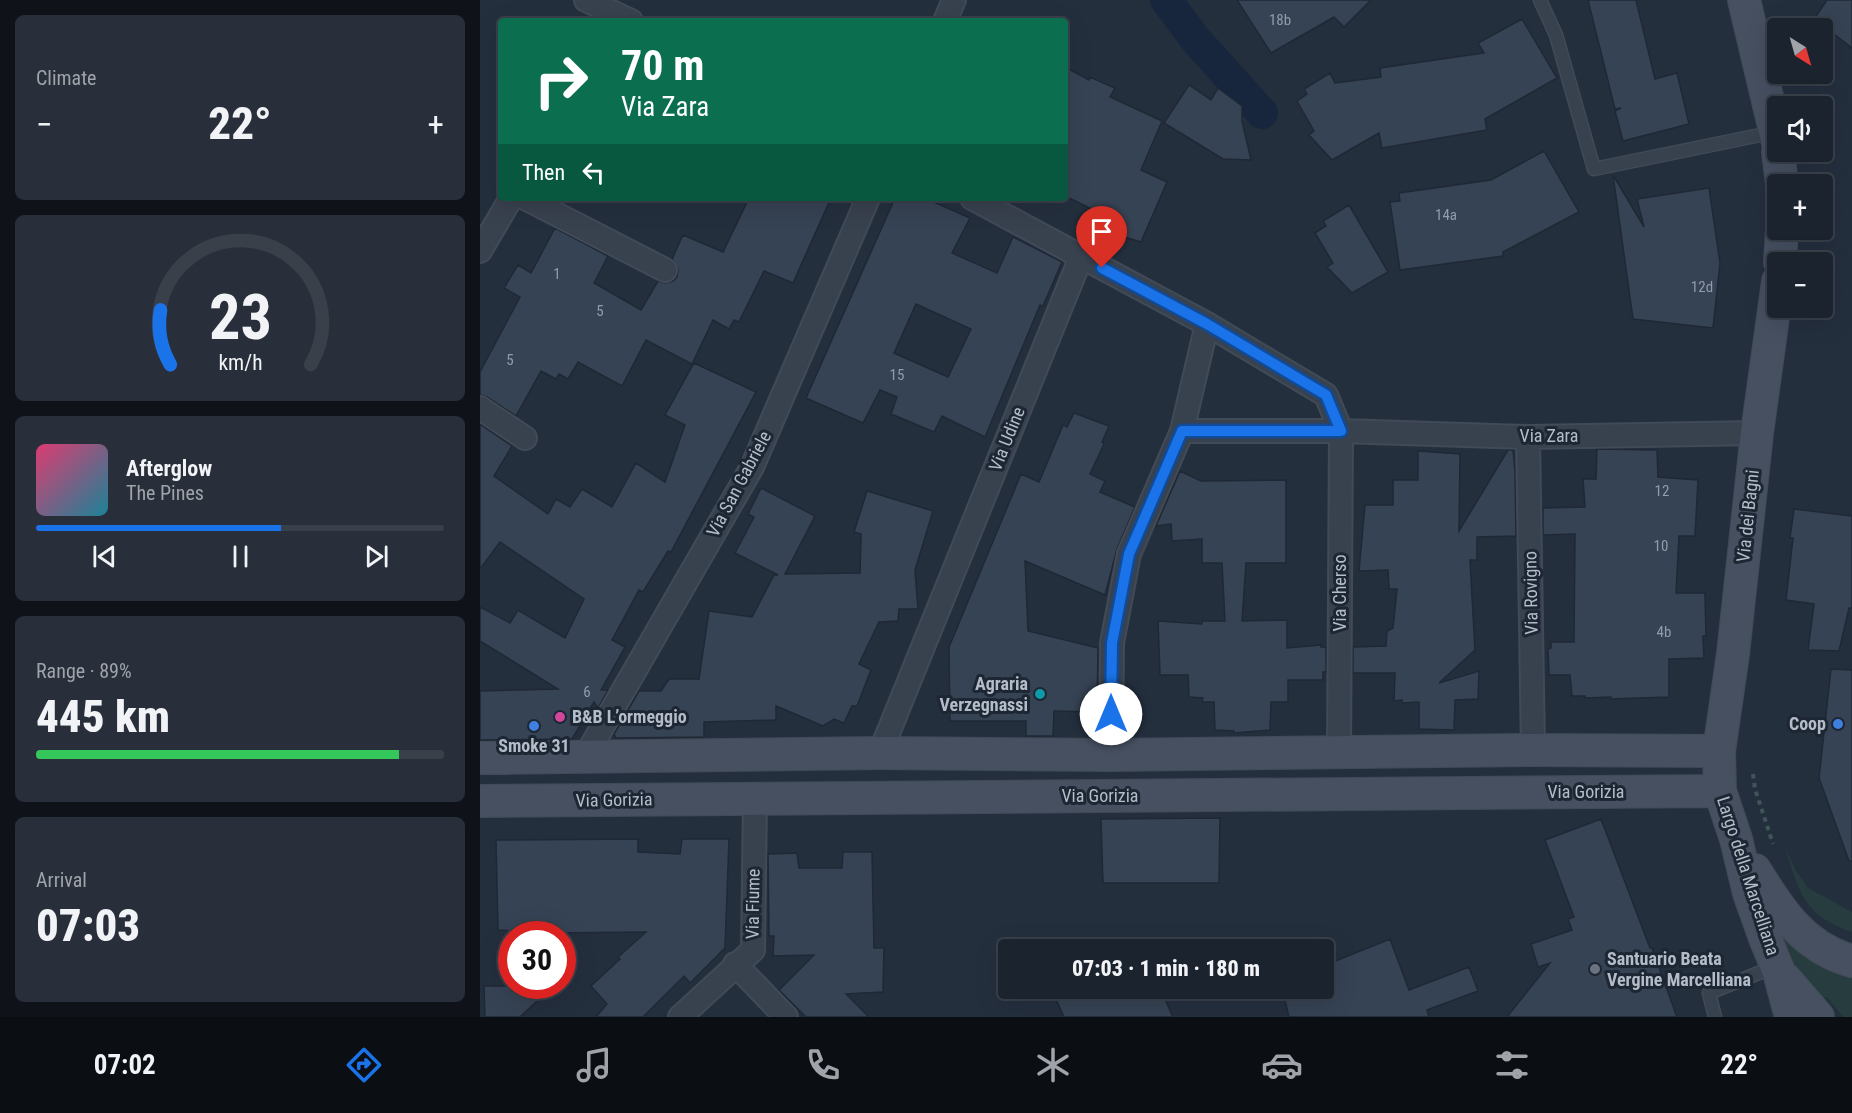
<!DOCTYPE html>
<html lang="en">
<head>
<meta charset="utf-8">
<style>
	body { margin:0; font-family:"Roboto Condensed",sans-serif; background:#282f3a; color:#f1f3f6; height:100vh; display:flex; flex-direction:column; font-size:22px; white-space:nowrap }
	* { box-sizing:border-box; margin:0 }
	p { font-size:20px; color:#a0a4aa }
	.icon { flex:none; width:33px; height:33px; fill:none; stroke:currentColor; stroke-width:2; stroke-linecap:round; stroke-linejoin:round }
	.map { position:relative; flex:1; overflow:hidden }
	.details { display:flex; flex-direction:column; gap:15px; padding:15px; background:#0f1319; width:480px }
	.details>* { flex:none }
	.hud { position:absolute; left:18px; top:18px; width:570px; height:183px; border-radius:6px; box-shadow:0 6px 24px #0002,0 0 0 2px #39404a; background:#0b6e4f; color:#fff; overflow:hidden }
	.needle { width:39px; rotate:143deg }
	.controls { position:absolute; left:1287px; top:18px; display:grid; gap:12px }
	.controls a { display:grid; place-items:center; width:66px; height:66px; border-radius:6px; background:#1b232e; box-shadow:0 6px 24px #0002,0 0 0 2px #39404a; font-size:30px }
	.speed { position:absolute; left:18px; top:921px; display:flex; gap:12px; font-size:30px; font-weight:700; text-align:center }
	.speed>* { display:grid; place-content:center; width:78px; height:78px; border-radius:50%; background:#1b232e; box-shadow:0 6px 24px #0002,0 0 0 2px #39404a; line-height:1 }
	.speed .limit { border:9px solid #d22; background:#fff; color:#111 }
	.pin { position:absolute; display:grid; place-items:center; width:51px; height:51px; color:#fff; margin:-62px -26px; border-radius:50% 50% 50% 0; rotate:-45deg; box-shadow:0 0 6px #0007 }
	.pin .icon { rotate:45deg }
	.me { position:absolute; width:66px; margin:-33px; rotate:0deg; stroke-linejoin:round; filter:drop-shadow(0 0 4px #0008) }
	.turn { display:flex; align-items:center; gap:21px; height:126px; padding:0 24px; font-size:27px }
	.turn .icon { width:78px; height:78px; stroke-width:2.5 }
	.turn b { display:block; font-size:42px; line-height:51px }
	.then { display:flex; align-items:center; height:57px; padding:0 24px; background:#0003; gap:12px; font-size:22px }
	.big { font-size:45px; font-weight:800; line-height:1.1 }
	.details .card { flex:1; display:flex; flex-direction:column; justify-content:center; gap:9px; min-width:0; padding:0 21px; border-radius:9px; background:#282f3a }
	.details .dial { align-items:center; gap:0 }
	.dial svg { height:156px; overflow:visible; fill:none; stroke:#39404a; stroke-width:7; stroke-linecap:round; text-anchor:middle }
	.dial text { fill:#f1f3f6; stroke:none }
	.song { display:flex; align-items:center; gap:18px }
	.cover { width:72px; height:72px; border-radius:9px; background:linear-gradient(135deg,hsl(340 70% 55%),hsl(190 70% 35%)) }
	.played { height:6px; border-radius:3px; background:linear-gradient(90deg,#1a73e8 60%,#39404a 60%) }
	.keys { display:flex; justify-content:space-around; direction:ltr }
	.heat { display:flex; justify-content:space-between; align-items:center; font-size:33px; direction:ltr }
	.charge { height:9px; border-radius:4px; background:linear-gradient(90deg,#34c759 89%,#39404a 0) }
	.trip { position:absolute; left:518px; top:939px; width:336px; height:60px; border-radius:6px; background:#1b232e; box-shadow:0 6px 24px #0002,0 0 0 2px #39404a; font-weight:800; line-height:60px; text-align:center }
	.dock { display:flex; height:96px; justify-content:space-around; align-items:center; background:#0b0e12; color:#a0a4aa }
	.dock .icon { width:42px; height:42px }
	.dock .active { color:#1a73e8 }
	.dock b { font-size:27px; color:#f1f3f6 }
	main { display:flex; flex:1; min-height:0 }
	.map>svg:first-child { display:block }
	.green { fill:#263c3f }
	.lines { fill:none; stroke-linecap:round; stroke-linejoin:round }
	.canal { stroke:#17263c; stroke-width:32 }
	.building { fill:#364354; stroke:#1f2835; stroke-width:1.5; fill-rule:evenodd }
	.lane-casing { stroke:#414a57; stroke-width:15 }
	.street-casing { stroke:#414a57; stroke-width:26 }
	.secondary-casing { stroke:#414a57; stroke-width:34 }
	.path { stroke:#3f5557; stroke-width:4; stroke-dasharray:4.5 4.5; stroke-linecap:butt }
	.lane { stroke:#38414e; stroke-width:12 }
	.street { stroke:#38414e; stroke-width:22 }
	.secondary { stroke:#465061; stroke-width:32 }
	.route-casing { stroke:#114b97; stroke-width:15 }
	.route { stroke:#1a73e8; stroke-width:10 }
	.culture-dot { fill:#0f9aa8; stroke:#1d2633; stroke-width:2 }
	.hotel-dot { fill:#d1479c; stroke:#1d2633; stroke-width:2 }
	.shop-dot { fill:#3f7fe0; stroke:#1d2633; stroke-width:2 }
	.worship-dot { fill:#6b7280; stroke:#1d2633; stroke-width:2 }
	.labels { text-anchor:middle; stroke-width:6; stroke-linejoin:round; paint-order:stroke }
	.number-label { font-size:15px; fill:#929caa }
	.street-label { font-size:18px; fill:#b4bcc9; stroke:#1d2633 }
	.poi-label { font-size:18px; font-weight:bold; fill:#b4bcc9; stroke:#1d2633; text-anchor:end }
</style>
</head>
<body>
<main>
<section class="details">
<div class="card"><p>Climate</p>
<div class="heat"><a>−</a><b class="big">22°</b><a>+</a></div>
</div>
<div class="card dial"><svg viewBox="0 0 100 80">
<path d="M14 69A42 42 0 1 1 86 69"/>
<path d="M14 69A42 42 0 0 1 9 41" stroke="#1a73e8"/>
<text x="50" y="56" font-size="32" font-weight="700">23</text>
<text x="50" y="72" font-size="11">km/h</text>
</svg></div>
<div class="card">
<div class="song"><i class="cover"></i><div><b>Afterglow</b><p>The Pines</p></div></div>
<div class="played"></div>
<div class="keys"><svg class="icon" aria-label="previous" viewBox="0 0 24 24"><path d="M18 5L8 12l10 7zM5 5v14"/></svg><svg class="icon" aria-label="pause" viewBox="0 0 24 24"><path d="M8 5v14M16 5v14"/></svg><svg class="icon" aria-label="next" viewBox="0 0 24 24"><path d="M6 5l10 7-10 7zM19 5v14"/></svg></div>
</div>
<div class="card"><p>Range · 89%</p><b class="big">445 km</b><div class="charge"></div></div>
<div class="card"><p>Arrival</p><b class="big">07:03</b></div>
</section>
<div class="map">
<svg width="1372" height="1017" viewBox="0 0 1372 1017">
	<rect width="100%" height="100%" fill="#242f3e"/>
	<path class="green" d="M1305,847l11,24 12,17 44,24v20c-49,-17 -53,-40 -67,-85z
		M1306,936l66,38v43h-9l-16,-20 -9,5 -17,-23 -19,-39z"/>
	<g class="lines">
		<path class="canal" d="M686,0l30,40 66,73"/>
	</g>
	<path class="building" d="M757,0h134l-27,27 -10,-10 -63,36z
		M1108,0h48l19,79 22,-6 12,51 -66,17 -8,-30 6,-3 -6,1z
		M1347,0h25v48l-38,-29z
		M1042,19l35,59 -72,41 2,11 -105,18 -3,-15 -47,27 -23,-25 5,-4 -17,-30 10,-7 -3,-5 26,-16 5,10 46,-6 -1,-9 104,-15 -6,-10z
		M585,67l24,13 1,-3 25,11 -5,9 52,24 -21,49 26,12 -26,60 -36,-11 1,-3 -12,-6 4,-10 -33,-16z
		M709,85l22,15 7,-12 24,18v15l9,39 -28,-1 -59,-36z
		M1064,151l35,61 -76,40v4l-103,14 -10,-68 10,-1 -1,-8 92,-13z
		M1133,175l31,52 -7,-28 72,-11 11,75 -7,65 -80,-9z
		M269,198h82l-38,85 -29,-12 -25,51 -5,-2 -5,9 -16,-9 -21,44 -46,-24 -24,46 -44,-24 -10,17 -9,-5 -3,5 -15,-8 -25,45 -29,-19 -7,-2v-23l40,-75 -16,-9 14,-23 13,8 24,-45 53,28 -14,27 47,27 17,-29 8,2 7,-2 4,-4 1,-8 -6,-10 11,-24 40,17z
		M415,198h30l45,20 -18,35 45,20 16,-36 49,25 -19,44 -3,-1 -55,132 -43,-21 -8,16 -43,-18 6,-17 -17,-7 -17,33 -57,-25zM436,304l55,25 -23,48 -54,-24z
		M869,205l39,67 -36,21 -25,-26 6,-4 -18,-30 11,-7 -3,-5z
		M214,363l62,29 -85,160 -3,-1 -25,41 -4,-2 -27,50 13,7 -24,43h7l-10,18 -4,-6 -22,37 -92,1v-49l78,-2 -78,-48v-34l30,16 8,-13 47,28 19,-39 -84,-57 -20,27v-145l32,22 -18,30 54,38 8,-15 14,8 12,-18 30,18 24,-44 29,19 20,-57 -20,-10z
		M594,413l35,13 -7,16 2,2 -14,30 15,7 -5,11 35,15 -18,42 -12,46 -80,-34 3,70 70,17 -1,64 -43,-1 -1,25h-27v-15h-76l-1,-74 72,-173 18,8 24,-57 4,2z
		M1117,449l60,1 1,27 40,3 -3,56h-16l-3,57h29l1,43h-3l1,22 -35,1v38l-58,2v-2l-26,1v-2h-13l-2,-21h-21l-1,-26 3,-1v-6h23l1,-108 -32,1v-27l42,-1 -2,-28h13z
		M1028,450h5l2,21 1,65 -39,1v23h-7l5,90 -36,33 40,-12 -1,28 -23,1 -1,30 -35,-1v-27l-17,1v-3l-8,1 1,-28h-42v-26l33,-1 1,-15 6,-3 4,-39h-8l-1,-19 -29,1 6,-66h28v-25h25v-29l42,3 -1,77z
		M700,471l21,10 85,-1v83h-40l-4,58 45,-1v28l34,-3v2h5v25h-3v8h-35v22h-17l-1,28 -36,3v-2l-19,-1 -1,-28h-12l1,-4 -14,-1 -1,-22h-28l-2,-54 44,3v-3h23l-3,-58h-20v-24l-30,2 -1,-17 -15,2z
		M281,488l54,28 -30,58 75,-1 1,-39 -7,-2 13,-41 66,20 -18,59 3,39h-19l-1,12 -19,1 -20,42 12,6 -14,36h-5l-8,17 -10,-4 -11,7 -47,-20v14l-72,2v15l-88,1 -2,-4 25,-43h22l8,-12h30l10,-68 43,6 22,-42h4l-43,-22 19,-36 -6,-3z
		M1314,509l58,7v92h-3l-10,43 -31,-1 6,-46 -28,-4 7,-62h-3z
		M1351,669l21,1v191h-3l-30,-83z
		M740,818l-1,65h-116l-2,-64z
		M1121,819l49,129h2l25,69h-170l43,-54 -12,4 -7,-23 41,-14 -4,-11 6,-2 -29,-77z
		M158,839v13l42,2 2,-15h47l-4,109 -35,35 -6,-7 -41,41h-47l11,-13 -16,-18 29,-27 -2,-2 28,-25 -100,1 -48,-3 -2,-90z
		M363,852h29l2,96h10l-1,44 -37,2 23,23h-63l-27,-27 35,-35 -41,1 1,-20h-5l-1,-82 29,-1 2,15h43z
		M910,939l19,51 60,-23 9,24 -51,19 2,7h-140l-7,-29h41v-22z
		M628,940l5,9 21,-9 5,10h-51z
		M4,986h69l-33,31h-35z
		M571,988h109l13,29h-109z"/>
	<g class="lines">
		<g class="lane-casing">
			<path id="lane" d="M1060,0l16,35 38,134 181,-37
				M1235,1017l-6,-24 67,-27"/>
		</g>
		<g class="street-casing">
			<path id="street" d="M106,0l45,21
				M465,21l9,-21
				M45,198l140,72
				M492,198l235,126 119,71 15,36 -2,323
				M0,251l31,-53
				M0,408l45,30
				M702,431h159l187,6 229,-4
				M1048,437l5,313
				M400,753l201,-496
				M631,755l1,-112 17,-89 53,-123 25,-107
				M105,757l167,-290 116,-269
				M255,964l51,53
				M200,1017l73,-67 2,-151"/>
		</g>
		<g class="secondary-casing">
			<path id="secondary" d="M1264,0l34,143
				M1298,152l4,32
				M1300,262l2,-32
				M1298,281l-21,152 -24,221 -14,97 1,40 16,48 13,54 16,45 14,34 12,45
				M0,758l400,-5 231,2 422,-5 186,1
				M0,801l1240,-10
				M1275,870c25,41 49,78 97,91
				M1305,979l33,38"/>
		</g>
		<path class="path" d="M1273,774l2,15 18,55"/>
		<use href="#lane" class="lane"/>
		<use href="#street" class="street"/>
		<use href="#secondary" class="secondary"/>
	</g>
	<g class="lines">
		<g class="route-casing">
			<path id="route" d="M622,268l105,56 119,71 15,36h-159l-53,123 -17,89 -1,71"/>
		</g>
		<use href="#route" class="route"/>
	</g>
	<circle class="culture-dot" cx="560" cy="694" r="6"/>
	<circle class="hotel-dot" cx="80" cy="717" r="6"/>
	<g class="shop-dot">
		<circle cx="1358" cy="724" r="6"/>
		<circle cx="54" cy="726" r="6"/>
	</g>
	<circle class="worship-dot" cx="1115" cy="969" r="6"/>
	<g class="labels">
		<g class="number-label">
			<text x="800" y="25">18b</text>
			<text x="966" y="220">14a</text>
			<text x="77" y="279">1</text>
			<text x="1222" y="292">12d</text>
			<text x="120" y="316">5</text>
			<text x="30" y="365">5</text>
			<text x="417" y="380">15</text>
			<text x="1182" y="496">12</text>
			<text x="1181" y="551">10</text>
			<text x="1184" y="637">4b</text>
			<text x="107" y="697">6</text>
		</g>
		<g class="street-label">
			<text x="1069" y="442">Via Zara</text>
			<text transform="translate(527 439) rotate(-68)" y="6">Via Udine</text>
			<text transform="translate(259 484) rotate(-62)" y="6">Via San Gabriele</text>
			<text transform="translate(1268 516) rotate(-84)" y="6">Via dei Bagni</text>
			<text transform="translate(860 593) rotate(-90)" y="6">Via Cherso</text>
			<text transform="translate(1051 593) rotate(-91)" y="6">Via Rovigno</text>
			<text x="1106" y="798">Via Gorizia</text>
			<text x="620" y="802">Via Gorizia</text>
			<text transform="translate(134 800) rotate(-1)" y="6">Via Gorizia</text>
			<text transform="translate(1268 876) rotate(72)" y="6">Largo della Marcelliana</text>
			<text transform="translate(273 904) rotate(-89)" y="6">Via Fiume</text>
		</g>
		<g class="poi-label">
			<text x="548" y="690">Agraria<tspan x="548" dy="21">Verzegnassi</tspan></text>
			<text x="92" y="723" text-anchor="start">B&amp;B L’ormeggio</text>
			<text x="1346" y="730">Coop</text>
			<text x="54" y="752" text-anchor="middle">Smoke 31</text>
			<text x="1127" y="965" text-anchor="start">Santuario Beata<tspan x="1127" dy="21">Vergine Marcelliana</tspan></text>
		</g>
	</g>
</svg>
<div class="controls">
<a><svg class="needle" viewBox="-14 -14 28 28"><path d="M0-13l5 13h-10z" fill="#e53935"/><path d="M0 13l5-13h-10z" fill="#a0a4aa"/></svg></a>
<a><svg class="icon" aria-label="sound" viewBox="0 0 24 24"><path d="M4 9h4l5-4v14l-5-4H4zM17 9q2 3 0 6"/></svg></a>
<a>+</a>
<a>−</a>
</div>
<div class="speed"><div class="limit">30</div></div>
<div class="pin" style="left:622px;top:268px;background:#d93025"><svg class="icon" aria-label="arrive" viewBox="0 0 24 24"><path d="M6 21V4h12l-3 4 3 4H6"/></svg></div>
<svg class="me" style="left:631px;top:714px" viewBox="-20 -20 40 40"><circle r="19" fill="#fff"/><path d="M0-13L10 11 0 6-10 11z" fill="#1a73e8"/></svg>
<div class="trip">07:03 · 1 min · 180 m</div>
<div class="hud">
<div class="turn"><svg class="icon" aria-label="right" viewBox="0 0 24 24"><path d="M7 20v-9h11M14 6l5 5-5 5"/></svg><div><b>70 m</b>Via Zara</div></div>
<div class="then">Then<svg class="icon" aria-label="left" viewBox="0 0 24 24"><path d="M17 20v-9H6M10 6l-5 5 5 5"/></svg></div>
</div>
</div>
</main>
<nav class="dock">
<b>07:02</b>
<svg class="icon active" aria-label="directions" viewBox="0 0 24 24"><path d="M12 3l9 9-9 9-9-9zM9 14v-3h6M13 9l2 2-2 2"/></svg>
<svg class="icon" aria-label="music" viewBox="0 0 24 24"><path d="M9 18V5l10-2v13"/><circle cx="6" cy="18" r="3"/><circle cx="16" cy="16" r="3"/></svg>
<svg class="icon" aria-label="phone" viewBox="0 0 24 24"><path d="M5 4h4l2 5-3 2q2 4 5 5l2-3 5 2v4C11 20 4 13 5 4z"/></svg>
<svg class="icon" aria-label="climate" viewBox="0 0 24 24"><path d="M12 3v18M4 7l16 10M4 17L20 7"/></svg>
<svg class="icon" aria-label="car" viewBox="0 0 24 24"><path d="M5 17H2v-5l4-1 3-4h7l3 4 3 1v5h-3M9 17h6M6 11h13"/><circle cx="7" cy="17" r="2"/><circle cx="17" cy="17" r="2"/></svg>
<svg class="icon" aria-label="filters" viewBox="0 0 24 24"><path d="M4 7h16M4 17h16"/><circle cx="9" cy="7" r="2"/><circle cx="15" cy="17" r="2"/></svg>
<b>22°</b>
</nav>
</body>
</html>
